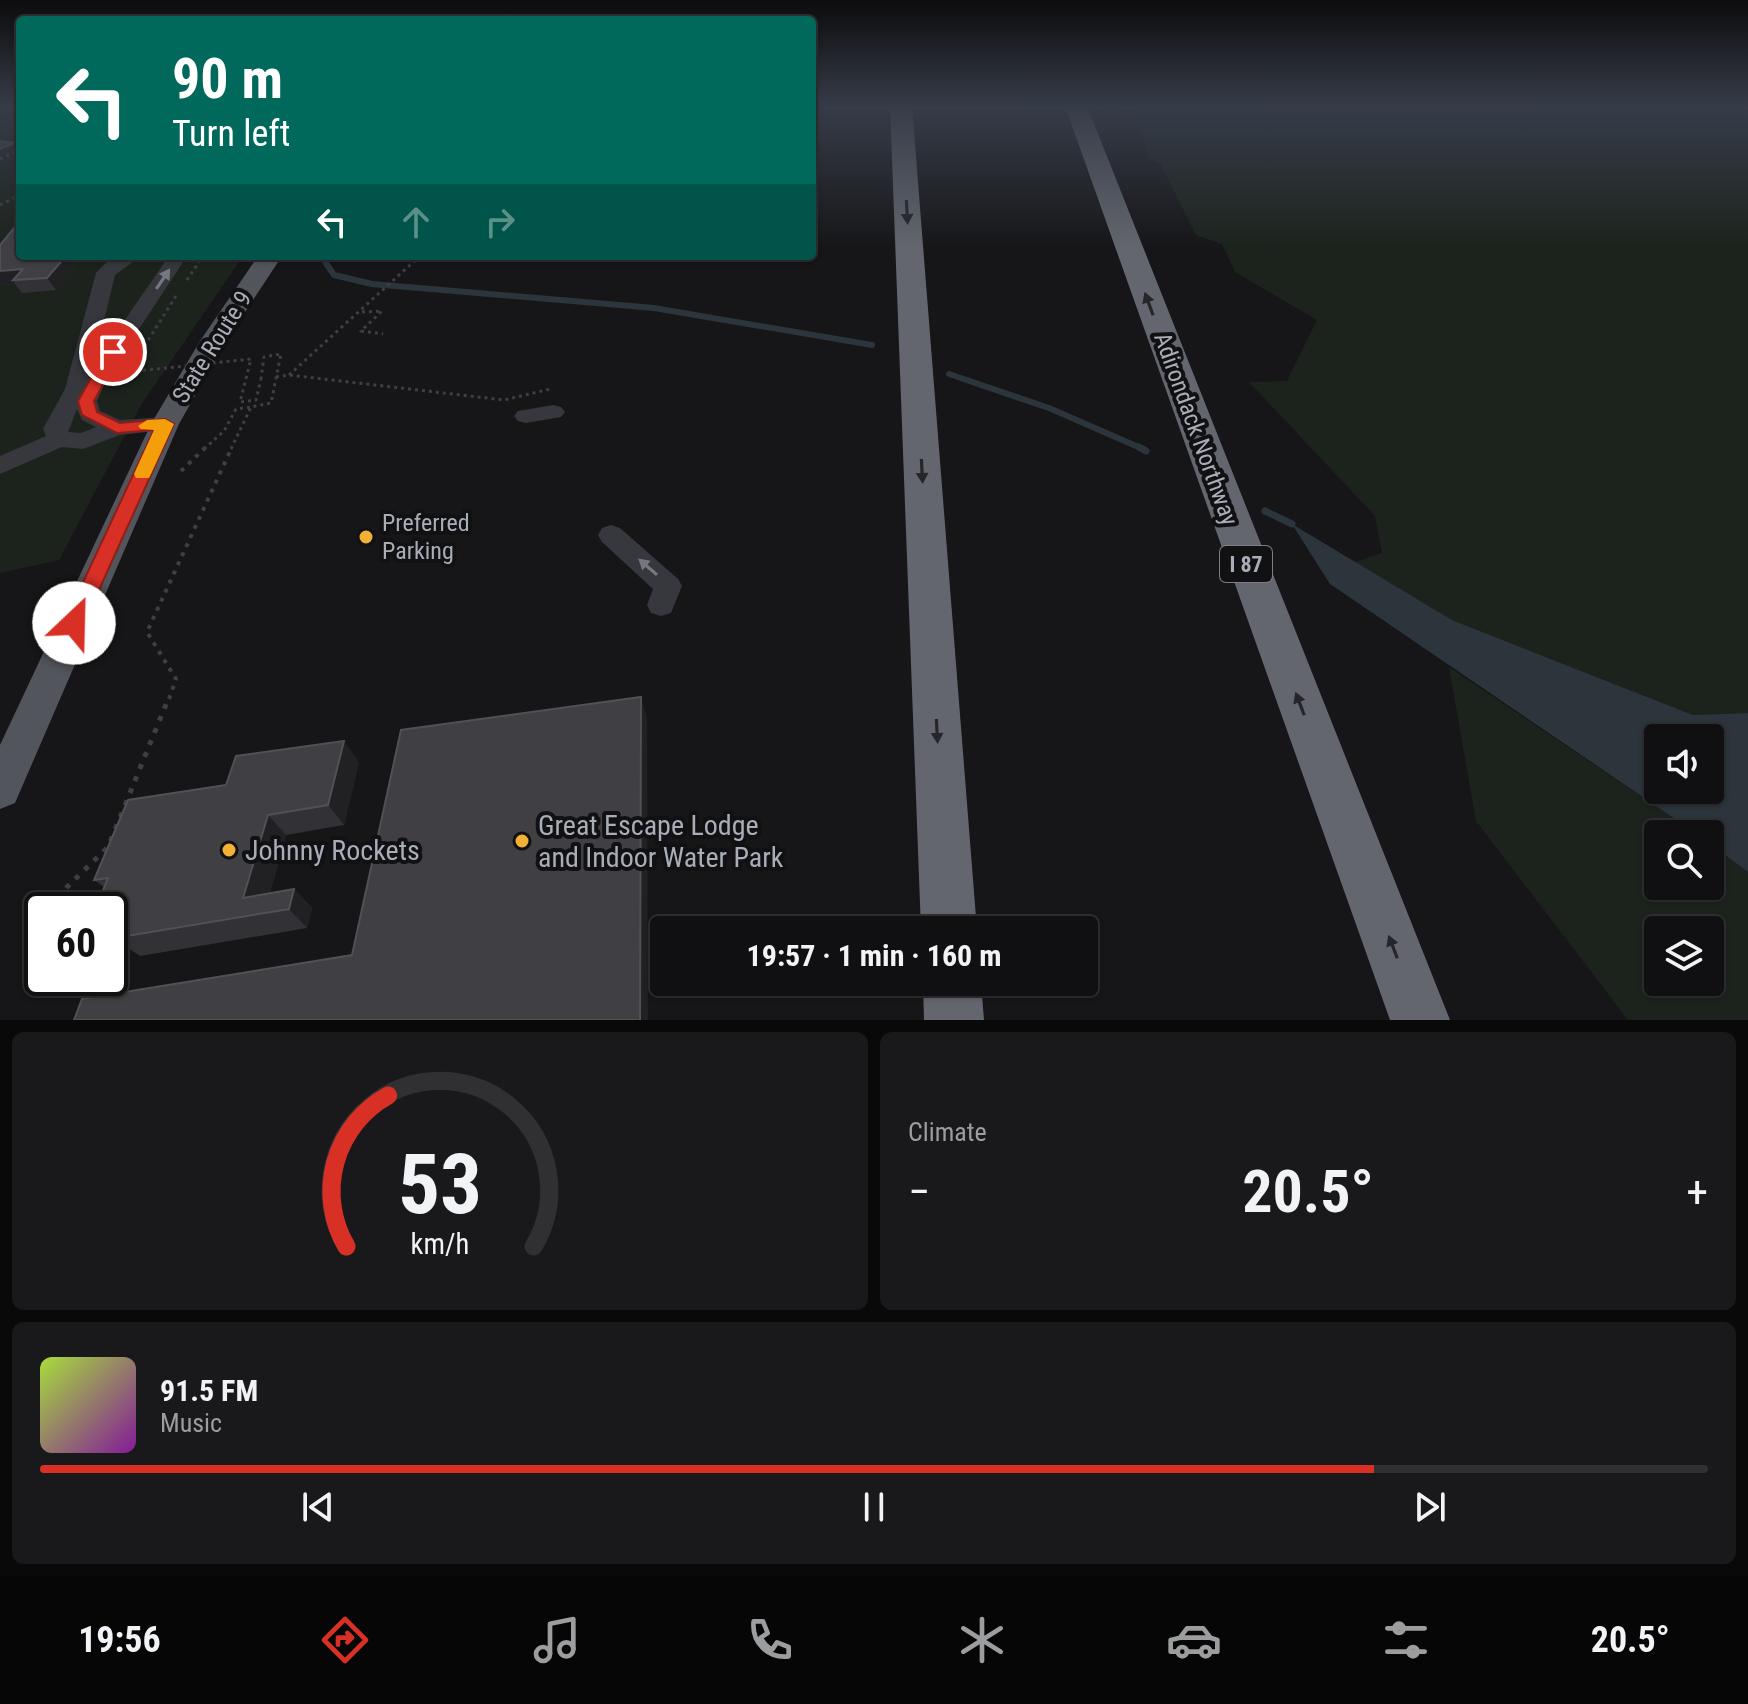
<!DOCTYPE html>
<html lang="en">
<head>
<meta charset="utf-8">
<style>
	body { margin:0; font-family:"Roboto Condensed",sans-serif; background:#19191b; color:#f1f3f6; height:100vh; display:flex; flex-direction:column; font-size:30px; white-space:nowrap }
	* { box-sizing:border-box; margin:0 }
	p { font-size:26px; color:#9c9d9f }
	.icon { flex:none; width:44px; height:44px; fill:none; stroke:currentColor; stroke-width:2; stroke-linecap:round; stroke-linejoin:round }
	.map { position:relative; height:1020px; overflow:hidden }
	.drawer { display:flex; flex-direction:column; gap:12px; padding:12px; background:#09090a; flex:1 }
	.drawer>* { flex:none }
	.top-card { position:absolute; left:16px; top:16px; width:800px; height:244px; border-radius:8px; box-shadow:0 2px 6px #0004,0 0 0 2px #303032; background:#00695c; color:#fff; overflow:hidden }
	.tools { position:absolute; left:1644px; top:724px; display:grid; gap:16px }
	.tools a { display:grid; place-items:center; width:80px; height:80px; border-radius:8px; background:#101012; box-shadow:0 2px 6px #0004,0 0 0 2px #303032; font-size:40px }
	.speed { position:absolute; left:24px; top:892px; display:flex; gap:16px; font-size:40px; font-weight:700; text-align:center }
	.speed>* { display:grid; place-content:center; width:104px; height:104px; border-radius:50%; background:#101012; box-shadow:0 2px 6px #0004,0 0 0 2px #303032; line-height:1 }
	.speed .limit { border:4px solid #111; border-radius:12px; background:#fff; color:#111 }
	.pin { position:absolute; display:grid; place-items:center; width:68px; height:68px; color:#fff; margin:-34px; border:4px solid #fff; border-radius:50%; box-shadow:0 2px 8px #0007 }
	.me { position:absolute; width:88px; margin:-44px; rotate:24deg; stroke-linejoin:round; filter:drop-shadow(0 0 6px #0008) }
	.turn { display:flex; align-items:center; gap:28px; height:168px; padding:0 24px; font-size:36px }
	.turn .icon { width:104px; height:104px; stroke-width:2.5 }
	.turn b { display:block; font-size:56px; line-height:68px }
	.lanes { display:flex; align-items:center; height:76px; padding:0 24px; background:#0003; justify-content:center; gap:40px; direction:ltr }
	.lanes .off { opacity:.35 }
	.big { font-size:60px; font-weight:700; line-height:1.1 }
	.drawer .card { flex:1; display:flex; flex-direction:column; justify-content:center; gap:12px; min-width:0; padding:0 28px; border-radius:12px; background:#19191b }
	.drawer .dial { align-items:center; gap:0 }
	.dial svg { height:208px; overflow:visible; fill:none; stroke:#303032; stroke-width:7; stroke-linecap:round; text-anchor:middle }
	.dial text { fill:#f1f3f6; stroke:none }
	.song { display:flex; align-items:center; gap:24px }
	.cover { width:96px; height:96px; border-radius:12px; background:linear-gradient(135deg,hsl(80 70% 55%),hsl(290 70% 35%)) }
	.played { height:8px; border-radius:4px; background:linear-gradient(90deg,#d93025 80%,#303032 80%) }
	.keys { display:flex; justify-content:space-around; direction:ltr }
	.heat { display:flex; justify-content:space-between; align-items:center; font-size:44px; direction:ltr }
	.drawer .tiles { flex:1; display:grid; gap:12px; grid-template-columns:1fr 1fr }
	.card:last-child { grid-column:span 2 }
	.trip { position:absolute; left:650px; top:916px; width:448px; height:80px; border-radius:8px; background:#101012; box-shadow:0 2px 6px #0004,0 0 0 2px #303032; font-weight:700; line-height:80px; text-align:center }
	.tab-bar { display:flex; height:128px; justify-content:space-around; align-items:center; background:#060607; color:#9c9d9f }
	.tab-bar .icon { width:56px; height:56px }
	.tab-bar .selected { color:#d93025 }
	.tab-bar b { font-size:36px; color:#f1f3f6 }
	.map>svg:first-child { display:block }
	.green { fill:#1c231d; fill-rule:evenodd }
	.water { fill:#2c353c; fill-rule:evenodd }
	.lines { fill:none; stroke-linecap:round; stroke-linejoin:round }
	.stream-far1 { stroke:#2c353c; stroke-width:6 }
	.stream { stroke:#2c353c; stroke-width:7 }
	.path-far2 { stroke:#3d3f44; stroke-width:3; stroke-dasharray:3 4; stroke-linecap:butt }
	.path-far1 { stroke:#3d3f44; stroke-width:4; stroke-dasharray:4 6; stroke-linecap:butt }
	.path { stroke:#3d3f44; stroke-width:5; stroke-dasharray:5 8; stroke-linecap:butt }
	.minor { fill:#37383d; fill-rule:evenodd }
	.major { fill:#53555c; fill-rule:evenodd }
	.highway { fill:#63666e; fill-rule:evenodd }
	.path-bridge { stroke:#3d3f44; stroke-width:3; stroke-dasharray:3 4; stroke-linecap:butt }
	.wall { fill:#323236 }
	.shaded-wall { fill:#212124 }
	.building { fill:#3f3f44; stroke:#4f5156; stroke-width:2 }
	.oneway { fill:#26262a }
	.oneway2 { fill:#757881 }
	.route { fill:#d93025; stroke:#8d1f18; stroke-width:2 }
	.slow { fill:#f59e0b }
	.poi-dot { fill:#f2b134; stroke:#111113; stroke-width:3 }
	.labels { text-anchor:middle; stroke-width:8; stroke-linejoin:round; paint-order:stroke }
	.shield { fill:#111113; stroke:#7b7e86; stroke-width:2 }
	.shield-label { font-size:22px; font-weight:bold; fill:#a8adb8 }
	.street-label { font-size:24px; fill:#a8adb8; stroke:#111113 }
	.poi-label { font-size:24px; fill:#a8adb8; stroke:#111113; text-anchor:start }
	.near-poi-label { font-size:28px; fill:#a8adb8; stroke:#111113; text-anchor:start }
</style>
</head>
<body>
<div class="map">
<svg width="1748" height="1020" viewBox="0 0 1748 1020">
	<rect width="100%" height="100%" fill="#161618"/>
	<path class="green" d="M0,106h20v150h223l-102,149 -82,155 -59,13z
		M1097,106h651v607l-55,2 -241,-95 -97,-58 27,-9 -7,-37 -126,-134 38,-1 30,-61 -82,-48 -13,-28 -26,-9 -35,-70 -12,-6 -16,-52 -31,10z
		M1449,667l248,167h-39v52h52v-42l38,28v148h-120l-152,-199zM1658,930h52v52h-52z"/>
	<path class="water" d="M1292,524l160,96 241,95 55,-2v159l-38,-28v-10h-13l-367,-250zM1658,738h52v52h-52z"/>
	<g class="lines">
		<path class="stream-far1" d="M321,256l13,19 38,9 282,24 218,37
			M949,374l100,34 94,41"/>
		<path class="stream" d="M1139,447l7,4
			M1265,511l27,13"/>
		<path class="path-far2" d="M0,107l6,-1
			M12,120l8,-3
			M0,159l20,-9
			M0,205l20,-10
			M187,280l16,-24
			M362,312l20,-1 -21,20 22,3
			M289,375l131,-119
			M276,377l13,-2 215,25 46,-11
			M204,449l20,-18 12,-22 15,-2
			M231,449l20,-42 20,-4 10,-49 -17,3 -3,22"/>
		<path class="path-far1" d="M181,471l25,-24
			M169,699l7,-20 -29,-47 85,-185"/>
		<path class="path" d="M56,910l-2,-3 13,-20 41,-40 61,-150
			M110,951l19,33"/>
		<path class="minor" d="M113,256h28l-26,19 -22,91 76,-110h18l-79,120 -11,25 3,10 20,9 45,-3 8,2 4,5 -4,5 -53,6 -37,14 -21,-2 -62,27v-18l46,-20 -3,-7 22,-40 31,-116zM77,409l5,11 14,7 -15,6 -13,-1z
			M553,405l8,2 4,5 -4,5 -35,6 -8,-2 -4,-5 4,-5z
			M611,525l9,3 58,51 4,7 -11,27 -10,3 -10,-3 -4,-8 6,-16 -51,-47 -4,-7 4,-7z"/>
		<path class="major" d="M258,256h24l-56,85 -47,83 -164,379 -15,6v-64l151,-321 49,-83z"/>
		<path class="highway" d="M890,106h22l65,824h-56z
			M1065,106h22l363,914h-60z
			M923,982h58l3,38h-60z"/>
		<path class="path-bridge" d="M176,296l-48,76 123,-13 -11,43 16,-2 5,-21"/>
	</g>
	<path class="wall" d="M20,226l60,35 -24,29 -34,3 -7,-9 -15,1z
		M359,762l-15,63 -58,10 -16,58 24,-4 18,19 -5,20 -167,28 -15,-10 -13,2 -2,-2v-36l-6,-23 -10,-7 132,-95z"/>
	<path class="shaded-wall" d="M15,143l3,4 -18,8v-6z
		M66,256h18l-28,34 -9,-12z
		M23,269l-10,11 2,4 -15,1v-14z
		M641,697l6,21 1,302h-8z
		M344,741l15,21 -15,63 -16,-20z
		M268,815l18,20 -22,78 -21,-15z
		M294,889l18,19 -5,20 -18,-19z"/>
	<path class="building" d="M0,141l15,2 -15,6z
		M20,226v30h46l-19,22 -34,2 10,-11 -23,2v-26l15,-18z
		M641,697l-1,323h-566l8,-21 270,-44 49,-225z
		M344,741l-16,64 -60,10 -25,83 51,-9 -5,20 -174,29 5,-14 -10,2v-16h-15l13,-32 -14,2 34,-80 98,-15 10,-29z"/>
	<defs><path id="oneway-solid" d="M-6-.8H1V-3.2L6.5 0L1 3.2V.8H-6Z" transform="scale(2)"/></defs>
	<g class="oneway">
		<use href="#oneway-solid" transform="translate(907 212) rotate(87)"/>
		<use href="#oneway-solid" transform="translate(1149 304) rotate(-110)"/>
		<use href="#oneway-solid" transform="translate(922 471) rotate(87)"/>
		<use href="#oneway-solid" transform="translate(1300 704) rotate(-111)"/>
		<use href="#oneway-solid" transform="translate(937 731) rotate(87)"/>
		<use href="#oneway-solid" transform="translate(1393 947) rotate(-111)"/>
	</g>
	<g class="oneway2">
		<use href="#oneway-solid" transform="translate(163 279) rotate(-56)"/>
		<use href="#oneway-solid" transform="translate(648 567) rotate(-139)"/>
	</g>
	<linearGradient id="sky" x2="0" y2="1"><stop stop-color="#0c0c0d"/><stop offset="0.43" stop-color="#363c48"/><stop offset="1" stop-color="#363c48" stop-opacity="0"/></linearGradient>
	<rect width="1748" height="249" fill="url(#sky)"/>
	<path class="route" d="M113,347l8,5 -27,49 3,11 23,11 45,-4 9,5 -90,199 -3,6h-14l-3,-6 90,-193 -37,3 -35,-18 -4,-14 28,-49z"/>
	<path class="slow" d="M165,419l9,5 -23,50 -2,4h-13l-2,-4 20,-44 -13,-1 -3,-3 9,-6z"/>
	<g class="poi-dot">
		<circle cx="366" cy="537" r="8"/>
		<circle cx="522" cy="841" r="8"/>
		<circle cx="229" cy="850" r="8"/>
	</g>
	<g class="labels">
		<rect class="shield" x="1220" y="546" width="52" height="36" rx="6"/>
		<g class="shield-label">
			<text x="1246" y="572">I 87</text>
		</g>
		<g class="street-label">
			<text transform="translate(212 347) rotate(-58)" y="8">State Route 9</text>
			<text transform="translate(1196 429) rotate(70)" y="8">Adirondack Northway</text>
		</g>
		<g class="poi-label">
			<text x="382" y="531">Preferred<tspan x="382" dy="28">Parking</tspan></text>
		</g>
		<g class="near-poi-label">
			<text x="538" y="835">Great Escape Lodge<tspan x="538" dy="32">and Indoor Water Park</tspan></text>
			<text x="245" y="860">Johnny Rockets</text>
		</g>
	</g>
</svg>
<div class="tools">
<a><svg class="icon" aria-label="sound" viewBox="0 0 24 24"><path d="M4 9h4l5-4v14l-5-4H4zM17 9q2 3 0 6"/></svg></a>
<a><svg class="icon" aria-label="search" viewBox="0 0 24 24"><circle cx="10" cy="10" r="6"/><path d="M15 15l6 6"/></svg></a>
<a><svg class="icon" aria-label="layers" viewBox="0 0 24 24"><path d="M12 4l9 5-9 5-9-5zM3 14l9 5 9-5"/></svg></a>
</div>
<div class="speed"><div class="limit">60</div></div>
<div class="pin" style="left:113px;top:352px;background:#d93025"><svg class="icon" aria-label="arrive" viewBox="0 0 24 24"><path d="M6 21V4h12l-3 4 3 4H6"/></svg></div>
<svg class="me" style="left:74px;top:623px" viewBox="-20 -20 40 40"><circle r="19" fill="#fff"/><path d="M0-13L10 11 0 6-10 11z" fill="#d93025"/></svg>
<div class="trip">19:57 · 1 min · 160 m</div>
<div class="top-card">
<div class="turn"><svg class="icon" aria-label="left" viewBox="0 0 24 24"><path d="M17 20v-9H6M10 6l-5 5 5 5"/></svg><div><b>90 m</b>Turn left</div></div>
<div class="lanes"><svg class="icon" aria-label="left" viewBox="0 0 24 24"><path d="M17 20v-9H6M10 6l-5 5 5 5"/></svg><svg class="icon off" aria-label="ahead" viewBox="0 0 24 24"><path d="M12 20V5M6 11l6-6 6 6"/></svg><svg class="icon off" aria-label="right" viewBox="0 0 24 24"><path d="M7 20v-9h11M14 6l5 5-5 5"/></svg></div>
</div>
</div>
<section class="drawer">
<div class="tiles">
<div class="card dial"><svg viewBox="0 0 100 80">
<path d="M14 69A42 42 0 1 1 86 69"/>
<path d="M14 69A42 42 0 0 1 30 11" stroke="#d93025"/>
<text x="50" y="56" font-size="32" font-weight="700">53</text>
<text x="50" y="72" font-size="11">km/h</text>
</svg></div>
<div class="card"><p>Climate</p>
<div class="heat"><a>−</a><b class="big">20.5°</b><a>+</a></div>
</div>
<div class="card">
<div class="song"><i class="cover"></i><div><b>91.5 FM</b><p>Music</p></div></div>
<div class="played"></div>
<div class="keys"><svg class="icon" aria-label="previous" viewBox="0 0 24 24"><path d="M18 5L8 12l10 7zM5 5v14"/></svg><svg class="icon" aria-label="pause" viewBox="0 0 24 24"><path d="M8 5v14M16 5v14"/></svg><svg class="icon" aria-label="next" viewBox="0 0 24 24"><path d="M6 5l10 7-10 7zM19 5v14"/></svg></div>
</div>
</div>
</section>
<nav class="tab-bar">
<b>19:56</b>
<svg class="icon selected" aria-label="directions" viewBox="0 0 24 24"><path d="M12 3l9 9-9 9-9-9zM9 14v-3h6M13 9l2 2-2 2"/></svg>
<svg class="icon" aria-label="music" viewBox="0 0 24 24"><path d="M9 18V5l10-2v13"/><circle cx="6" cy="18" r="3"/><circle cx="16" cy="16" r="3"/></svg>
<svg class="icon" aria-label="phone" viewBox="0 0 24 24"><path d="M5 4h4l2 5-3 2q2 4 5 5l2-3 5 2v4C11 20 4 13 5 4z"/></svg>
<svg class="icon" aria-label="climate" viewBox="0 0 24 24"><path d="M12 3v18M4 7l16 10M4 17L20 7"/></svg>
<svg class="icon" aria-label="car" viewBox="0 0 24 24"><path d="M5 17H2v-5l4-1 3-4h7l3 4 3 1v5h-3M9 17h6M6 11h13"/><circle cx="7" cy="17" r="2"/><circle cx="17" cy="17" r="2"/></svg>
<svg class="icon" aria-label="filters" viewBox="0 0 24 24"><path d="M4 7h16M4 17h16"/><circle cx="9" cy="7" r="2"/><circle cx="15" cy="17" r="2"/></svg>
<b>20.5°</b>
</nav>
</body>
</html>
